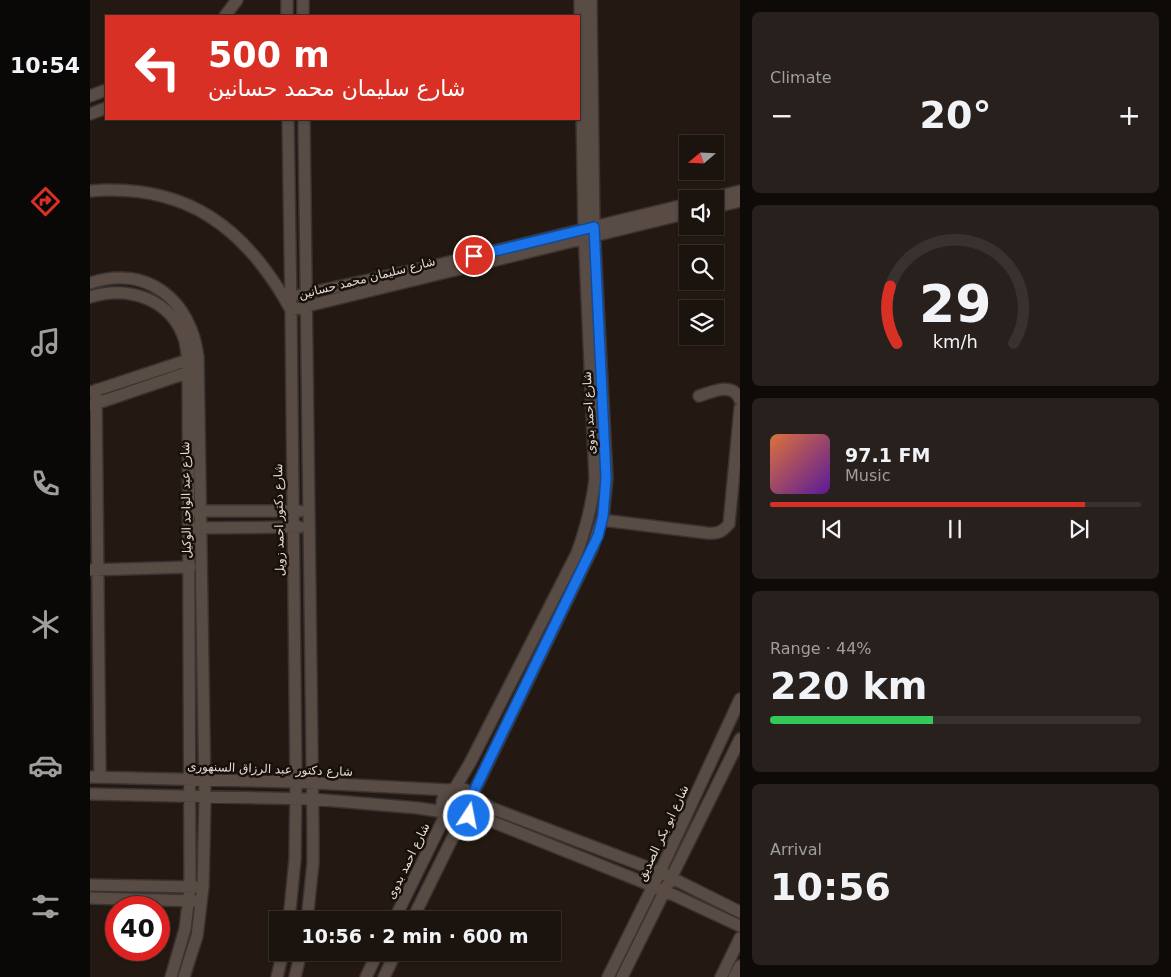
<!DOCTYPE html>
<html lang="en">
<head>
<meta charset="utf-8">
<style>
	body { margin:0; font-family:"DejaVu Sans",Vazirmatn,sans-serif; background:#27201c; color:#f1f3f6; height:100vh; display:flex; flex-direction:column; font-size:19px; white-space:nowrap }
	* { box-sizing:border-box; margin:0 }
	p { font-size:16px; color:#9f9e9e }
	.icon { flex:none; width:28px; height:28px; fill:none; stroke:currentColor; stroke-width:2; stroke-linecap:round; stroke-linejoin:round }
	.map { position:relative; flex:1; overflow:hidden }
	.details { display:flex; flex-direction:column; gap:12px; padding:12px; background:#0e0a08; width:431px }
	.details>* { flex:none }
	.banner { position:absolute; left:15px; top:15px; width:475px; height:105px; border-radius:0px; box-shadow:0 1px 4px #0004,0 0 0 1px #38322e; background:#d93025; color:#fff; overflow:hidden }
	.needle { width:32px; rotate:251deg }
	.buttons { position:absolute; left:589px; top:135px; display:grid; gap:10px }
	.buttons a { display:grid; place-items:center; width:45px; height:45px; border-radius:0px; background:#1a130e; box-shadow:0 1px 4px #0004,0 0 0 1px #38322e; font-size:25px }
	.speed { position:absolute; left:15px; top:896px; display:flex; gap:10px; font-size:25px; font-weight:700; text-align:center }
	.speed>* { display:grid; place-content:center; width:65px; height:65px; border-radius:50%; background:#1a130e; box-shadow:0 1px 4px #0004,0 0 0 1px #38322e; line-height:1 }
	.speed .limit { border:8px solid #d22; background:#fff; color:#111 }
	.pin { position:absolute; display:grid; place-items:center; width:42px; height:42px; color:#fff; margin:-21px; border:2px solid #fff; border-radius:50%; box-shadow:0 1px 5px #0007 }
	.me { position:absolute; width:55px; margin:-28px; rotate:11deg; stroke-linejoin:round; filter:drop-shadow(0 0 4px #0008) }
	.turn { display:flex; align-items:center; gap:18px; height:105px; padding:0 20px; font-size:22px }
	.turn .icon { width:65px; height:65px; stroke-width:2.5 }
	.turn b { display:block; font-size:35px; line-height:42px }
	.big { font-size:38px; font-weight:800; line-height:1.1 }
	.details .widget { flex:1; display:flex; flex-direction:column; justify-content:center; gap:8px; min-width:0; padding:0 18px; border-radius:8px; background:#27201c }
	.details .dial { align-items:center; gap:0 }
	.dial svg { height:130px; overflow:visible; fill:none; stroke:#38322e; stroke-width:7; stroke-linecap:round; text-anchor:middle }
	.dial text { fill:#f1f3f6; stroke:none }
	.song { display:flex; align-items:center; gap:15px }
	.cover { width:60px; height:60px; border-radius:8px; background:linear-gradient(135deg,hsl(20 70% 55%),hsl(270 70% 35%)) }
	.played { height:5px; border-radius:2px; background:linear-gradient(90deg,#d93025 85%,#38322e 85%) }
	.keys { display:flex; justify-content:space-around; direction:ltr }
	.heat { display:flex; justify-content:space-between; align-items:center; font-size:28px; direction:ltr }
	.charge { height:8px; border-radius:4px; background:linear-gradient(90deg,#34c759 44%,#38322e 0) }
	.trip { position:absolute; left:179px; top:911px; width:292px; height:50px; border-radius:0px; background:#1a130e; box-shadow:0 1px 4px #0004,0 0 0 1px #38322e; font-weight:800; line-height:50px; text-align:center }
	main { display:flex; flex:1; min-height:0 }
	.menu { display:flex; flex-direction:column; width:90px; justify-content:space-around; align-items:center; background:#0a0806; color:#9f9e9e }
	.menu .icon { width:35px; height:35px }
	.menu .active { color:#d93025 }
	.menu b { font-size:22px; color:#f1f3f6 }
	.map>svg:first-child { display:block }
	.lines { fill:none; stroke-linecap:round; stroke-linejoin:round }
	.minor-casing { stroke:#3b3331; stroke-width:14 }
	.minor { stroke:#584c45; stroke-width:11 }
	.route-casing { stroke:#114b97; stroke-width:12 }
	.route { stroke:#1a73e8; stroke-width:9 }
	.labels { text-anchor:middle; stroke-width:5; stroke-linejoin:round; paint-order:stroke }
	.street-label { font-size:12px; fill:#e1dad6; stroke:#191009 }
</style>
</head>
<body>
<main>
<nav class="menu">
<b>10:54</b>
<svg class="icon active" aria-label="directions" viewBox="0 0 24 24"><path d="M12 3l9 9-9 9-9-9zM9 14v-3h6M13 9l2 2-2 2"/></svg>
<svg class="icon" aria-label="music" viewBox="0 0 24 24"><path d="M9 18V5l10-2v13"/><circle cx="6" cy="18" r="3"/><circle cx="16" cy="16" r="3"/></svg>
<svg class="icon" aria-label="phone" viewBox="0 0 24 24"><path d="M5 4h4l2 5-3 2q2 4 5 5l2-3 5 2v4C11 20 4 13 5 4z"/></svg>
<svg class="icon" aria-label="climate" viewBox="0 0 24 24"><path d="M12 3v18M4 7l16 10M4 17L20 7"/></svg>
<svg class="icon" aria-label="car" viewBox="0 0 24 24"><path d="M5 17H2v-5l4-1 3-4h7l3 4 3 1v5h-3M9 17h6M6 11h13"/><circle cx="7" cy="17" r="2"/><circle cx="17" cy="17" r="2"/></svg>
<svg class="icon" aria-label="filters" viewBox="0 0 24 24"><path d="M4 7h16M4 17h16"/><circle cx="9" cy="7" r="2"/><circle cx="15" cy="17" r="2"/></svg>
</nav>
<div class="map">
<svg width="650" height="977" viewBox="0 0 650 977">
	<rect width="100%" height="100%" fill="#231912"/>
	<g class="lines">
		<g class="minor-casing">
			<path id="minor" d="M197,0v16
				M213,0v16
				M135,16l12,-16
				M0,96l16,-6
				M0,114l16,-6
				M198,119l3,191 5,472 -1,77 -6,61
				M214,119l9,713v31l-6,57
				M0,191c97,-8 156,37 201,119l397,-97
				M618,199l32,-8
				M625,207l25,-6
				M0,283c57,-19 101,17 108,74l7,440 -2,90 -6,49 -13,41
				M210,295l137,-30 251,-61
				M0,297c39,-12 82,2 95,44 1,6 2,13 3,19l2,527 -5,42 -14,48
				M6,390l4,387
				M1,392l103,-34
				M609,396c13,-4 34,-15 41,4
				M2,405l103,-35
				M103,511h107
				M512,520l105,13c11,1 15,-1 22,-9l11,-116
				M103,528l107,-1
				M0,570l100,-3
				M0,777l206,5 153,8
				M352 804a16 16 0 1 1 32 0a16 16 0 1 1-32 0Z
				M365,788l15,-25 107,-210c9,-25 15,-48 18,-74l-11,-250 -4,-229
				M0,794l222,5 106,9 26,4
				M382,796l120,-247 11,-33 4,-38 -13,-251 -3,-227
				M383,798l21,11 166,63 80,40
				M379,816l14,2 182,73 75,35
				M0,885l106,2
				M0,898l106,3
				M304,920l52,-106
				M322,920l41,-83 14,-20
				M187,977l6,-25
				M205,977l6,-25
				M276,977l12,-25
				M294,977l12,-25
				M518,977l52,-105 80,-173
				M532,977l118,-238
				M631,977l19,-39
				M644,977l6,-11"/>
		</g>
		<use href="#minor" class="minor"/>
	</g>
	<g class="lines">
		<g class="route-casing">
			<path id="route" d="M379,816l5,-8 -2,-12 4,-9 122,-251 5,-20 3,-38 -12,-251 -120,29"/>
		</g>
		<use href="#route" class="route"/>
	</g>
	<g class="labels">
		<g class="street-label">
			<text transform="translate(277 278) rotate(-14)" y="4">شارع سليمان محمد حسانين</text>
			<text transform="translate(499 413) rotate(-93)" y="4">شارع احمد بدوى</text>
			<text transform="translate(96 500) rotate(-91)" y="4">شارع عبد الواحد الوكيل</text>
			<text transform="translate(189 520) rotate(-91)" y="4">شارع دكتور احمد زويل</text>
			<text transform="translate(180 769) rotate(2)" y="4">شارع دكتور عبد الرزاق السنهورى</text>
			<text transform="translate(573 833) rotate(-65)" y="4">شارع ابو بكر الصديق</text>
			<text transform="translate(318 861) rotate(-64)" y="4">شارع احمد بدوى</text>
		</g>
	</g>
</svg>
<div class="buttons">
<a><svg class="needle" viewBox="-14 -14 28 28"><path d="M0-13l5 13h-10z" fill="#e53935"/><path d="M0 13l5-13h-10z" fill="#9f9e9e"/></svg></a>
<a><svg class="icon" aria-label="sound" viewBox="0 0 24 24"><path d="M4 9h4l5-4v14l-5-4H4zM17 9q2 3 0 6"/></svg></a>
<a><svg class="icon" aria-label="search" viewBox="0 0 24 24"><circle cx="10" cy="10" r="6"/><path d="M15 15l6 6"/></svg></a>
<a><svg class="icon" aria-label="layers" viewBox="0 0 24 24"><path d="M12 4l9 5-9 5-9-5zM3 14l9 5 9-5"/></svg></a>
</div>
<div class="speed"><div class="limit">40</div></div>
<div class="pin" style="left:384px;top:256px;background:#d93025"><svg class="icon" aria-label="arrive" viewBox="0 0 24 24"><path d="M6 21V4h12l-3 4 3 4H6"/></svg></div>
<svg class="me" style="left:379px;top:816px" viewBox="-20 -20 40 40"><circle r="17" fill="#1a73e8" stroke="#fff" stroke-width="3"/><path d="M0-11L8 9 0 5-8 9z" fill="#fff"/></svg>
<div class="trip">10:56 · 2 min · 600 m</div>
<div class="banner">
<div class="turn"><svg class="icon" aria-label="left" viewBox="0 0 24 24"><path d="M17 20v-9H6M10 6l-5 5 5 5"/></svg><div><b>500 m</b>شارع سليمان محمد حسانين</div></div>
</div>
</div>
<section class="details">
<div class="widget"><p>Climate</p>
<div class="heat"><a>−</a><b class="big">20°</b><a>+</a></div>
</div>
<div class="widget dial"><svg viewBox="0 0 100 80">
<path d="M14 69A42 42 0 1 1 86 69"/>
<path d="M14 69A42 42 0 0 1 10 34" stroke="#d93025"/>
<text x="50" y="56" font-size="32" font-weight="700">29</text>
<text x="50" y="72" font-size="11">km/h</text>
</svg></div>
<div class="widget">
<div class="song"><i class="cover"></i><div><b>97.1 FM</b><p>Music</p></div></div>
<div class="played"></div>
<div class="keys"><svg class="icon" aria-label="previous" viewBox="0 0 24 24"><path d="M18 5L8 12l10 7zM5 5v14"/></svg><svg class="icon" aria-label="pause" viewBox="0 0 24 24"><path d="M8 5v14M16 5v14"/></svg><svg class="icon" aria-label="next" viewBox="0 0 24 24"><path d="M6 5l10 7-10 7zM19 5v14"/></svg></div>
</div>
<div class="widget"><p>Range · 44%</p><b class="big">220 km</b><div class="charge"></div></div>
<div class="widget"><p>Arrival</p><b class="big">10:56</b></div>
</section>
</main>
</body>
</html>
